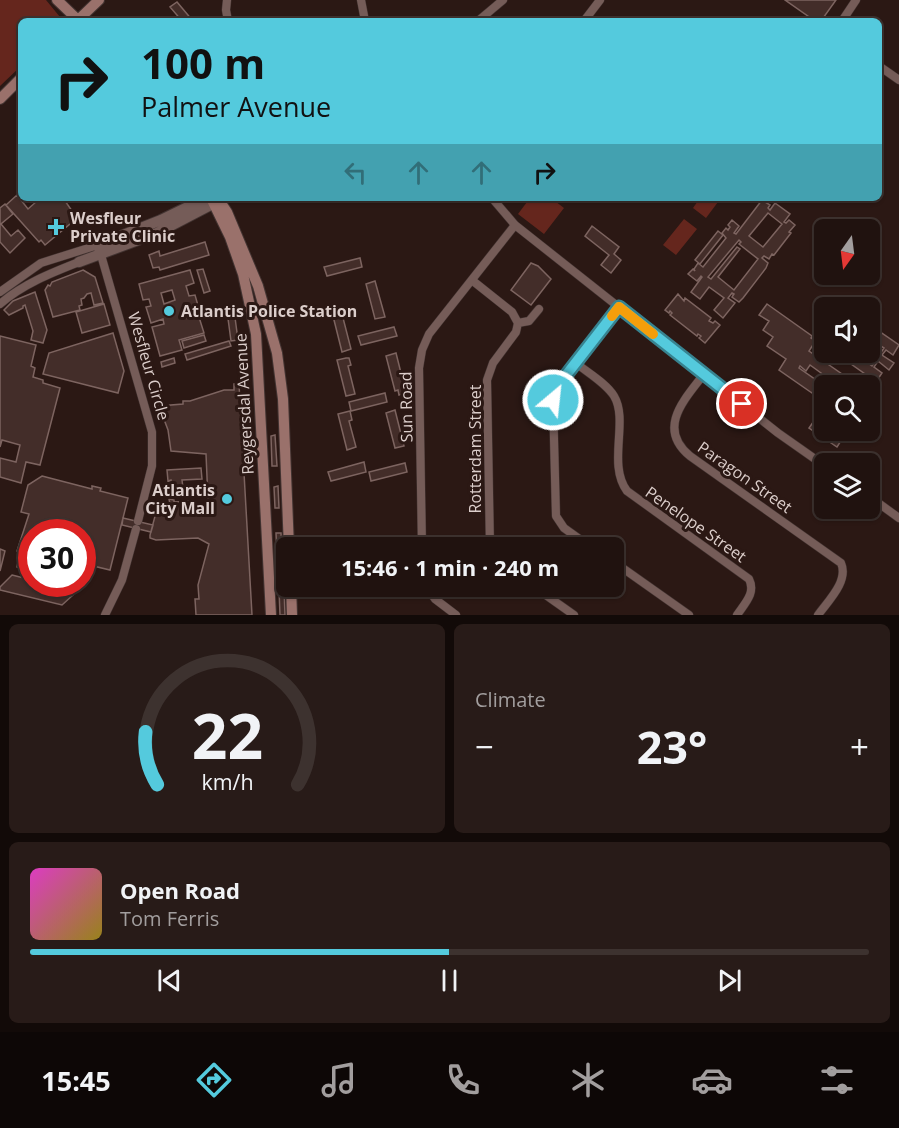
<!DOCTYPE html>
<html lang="en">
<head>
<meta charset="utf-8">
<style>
	body { margin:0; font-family:"Open Sans",sans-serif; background:#281b18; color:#f1f3f6; height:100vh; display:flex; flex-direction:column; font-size:22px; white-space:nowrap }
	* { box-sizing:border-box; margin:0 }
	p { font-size:20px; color:#a29e9e }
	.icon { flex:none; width:33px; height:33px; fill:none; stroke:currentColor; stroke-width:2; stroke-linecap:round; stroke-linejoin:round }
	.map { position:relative; height:615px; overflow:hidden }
	.sheet { display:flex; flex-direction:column; gap:9px; padding:9px; background:#120a08; flex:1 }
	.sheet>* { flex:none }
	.banner { position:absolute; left:18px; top:18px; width:864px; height:183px; border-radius:9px; box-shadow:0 2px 4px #0004,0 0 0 2px #3d322f; background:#54cadd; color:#111; overflow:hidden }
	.needle { width:39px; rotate:194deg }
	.tools { position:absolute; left:814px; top:219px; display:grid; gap:12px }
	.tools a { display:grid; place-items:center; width:66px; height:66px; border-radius:9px; background:#20120f; box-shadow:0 2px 4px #0004,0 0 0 2px #3d322f; font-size:30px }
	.speed { position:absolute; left:18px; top:519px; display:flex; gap:12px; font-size:30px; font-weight:700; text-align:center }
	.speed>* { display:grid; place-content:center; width:78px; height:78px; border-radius:50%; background:#20120f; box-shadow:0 2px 4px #0004,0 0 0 2px #3d322f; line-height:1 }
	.speed .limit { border:9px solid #d22; background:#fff; color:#111 }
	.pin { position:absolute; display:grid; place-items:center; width:51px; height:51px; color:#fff; margin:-26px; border:3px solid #fff; border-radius:50%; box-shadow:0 2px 6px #0007 }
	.me { position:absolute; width:66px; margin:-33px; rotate:28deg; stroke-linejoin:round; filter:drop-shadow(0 0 4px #0008) }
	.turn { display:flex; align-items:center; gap:21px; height:126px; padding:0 24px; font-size:27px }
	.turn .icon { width:78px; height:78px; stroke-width:2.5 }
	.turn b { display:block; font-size:42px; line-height:51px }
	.lanes { display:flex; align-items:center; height:57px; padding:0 24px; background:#0003; justify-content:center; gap:30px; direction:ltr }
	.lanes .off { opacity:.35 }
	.big { font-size:45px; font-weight:700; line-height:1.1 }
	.sheet .card { flex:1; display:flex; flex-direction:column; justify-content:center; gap:9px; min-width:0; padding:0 21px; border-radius:9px; background:#281b18 }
	.sheet .dial { align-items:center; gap:0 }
	.dial svg { height:156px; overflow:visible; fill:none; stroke:#3d322f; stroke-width:7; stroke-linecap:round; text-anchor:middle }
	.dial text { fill:#f1f3f6; stroke:none }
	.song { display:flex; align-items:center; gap:18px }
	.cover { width:72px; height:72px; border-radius:9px; background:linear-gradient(135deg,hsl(310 70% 55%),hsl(50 70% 35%)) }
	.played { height:6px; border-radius:3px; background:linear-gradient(90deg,#54cadd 50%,#3d322f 50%) }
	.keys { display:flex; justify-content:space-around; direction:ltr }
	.heat { display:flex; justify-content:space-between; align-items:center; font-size:33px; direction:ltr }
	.sheet .tiles { flex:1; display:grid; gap:9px; grid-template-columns:1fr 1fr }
	.card:last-child { grid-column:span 2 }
	.trip { position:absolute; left:276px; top:537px; width:348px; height:60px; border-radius:9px; background:#20120f; box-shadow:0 2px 4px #0004,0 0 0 2px #3d322f; font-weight:700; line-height:60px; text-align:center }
	.tabs { display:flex; height:96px; justify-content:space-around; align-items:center; background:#0d0706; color:#a29e9e }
	.tabs .icon { width:42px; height:42px }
	.tabs .active { color:#54cadd }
	.tabs b { font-size:27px; color:#f1f3f6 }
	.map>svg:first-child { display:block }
	.green { fill:#65261d }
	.building { fill:#432d29; stroke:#7d6460; stroke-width:1.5; fill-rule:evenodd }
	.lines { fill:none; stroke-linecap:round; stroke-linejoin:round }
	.minor-casing { stroke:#433432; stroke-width:9 }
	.tertiary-casing { stroke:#433432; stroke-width:12 }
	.secondary-casing { stroke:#433432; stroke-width:12 }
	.minor { stroke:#755c58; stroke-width:8 }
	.tertiary { stroke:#755c58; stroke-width:10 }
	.secondary { stroke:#9a716b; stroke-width:10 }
	.route-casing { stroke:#378390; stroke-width:15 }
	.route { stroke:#54cadd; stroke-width:10 }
	.slow { stroke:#f59e0b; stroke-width:10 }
	.poi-dot { fill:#54cadd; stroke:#2b1814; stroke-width:2 }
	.labels { text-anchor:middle; stroke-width:6; stroke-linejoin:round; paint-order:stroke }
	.poi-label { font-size:16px; font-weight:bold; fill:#dccecb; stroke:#2b1814; text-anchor:start }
	.street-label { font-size:16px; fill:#dccecb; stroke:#2b1814 }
</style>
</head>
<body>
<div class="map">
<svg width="899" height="615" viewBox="0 0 899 615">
	<rect width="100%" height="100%" fill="#2b1814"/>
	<path class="green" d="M0,0h46l14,17v4h-39v45l-21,20z
		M530,198h21l13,10 -20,26 -26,-20z
		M700,198h21l-15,20 -13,-10z
		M684,219l13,10 -21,26 -13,-10z"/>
	<path class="building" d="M785,0h51l-15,21h-6z
		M177,2l16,19h-11l-12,-14z
		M17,195l11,14 9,-8 -3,-3h21l2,2 6,-2 14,20 -32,27 -4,-5 -2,2 -33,-37z
		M762,200l8,5 -2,3 2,2 5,-7 15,11 -6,8 2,1 3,-3 6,5 -6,7 2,1 -17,22 -2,-1 -3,5 -5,-3 -2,2 6,5 -2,5 -23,30 -4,4 -7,-5 2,-3 -2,-1 -4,5 7,5 -12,15 -9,-8 10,-12 -15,-11 -9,12 -9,-7 11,-15 -1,-1 -4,5 -9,-7 5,-5 2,2 -1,-2 4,-6 5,4 23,-29 -4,-5 4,-5 2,2 2,-3 -2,-2 4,-5 7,6 -5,7 2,1zM768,213l14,11 -19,23 -14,-11zM739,240l2,2 -2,2 19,15 -24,31 -16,-13 22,-28 -3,-2 -26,32 -3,-2z
		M5,204l8,10 -12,10 10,12 7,-6 7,8 -15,15 -10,-11v-34z
		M592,226l27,21 -5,7 7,6 -10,13 -10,-8 8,-10 -24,-19z
		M718,231l5,4 -23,29 -5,-4z
		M205,242l4,13 -49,15 -1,-3 -6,1 -4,-13 10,-4 1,5z
		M360,258l2,9 -35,9 -3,-9z
		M531,263l7,3 13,13 -20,26 -20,-15z
		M203,269l7,22 -6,2 -7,-23z
		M83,270l12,7 8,26 -9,2 -3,-12 -4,1 -3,4 -3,1 1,6 -3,1 1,4 -27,7 -8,-27 3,-5 2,1 2,-4z
		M190,270l4,13 -8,3 3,10 6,-1 4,14 -19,5 1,5 17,-5 6,19 -25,7 3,10 -22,6 -8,-29 12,-3 -1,-5 -12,4 -5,-16 5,-1 -2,-7 -6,1 -4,-16zM172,290l3,10 -11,4 -3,-11z
		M375,281l10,36 -10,2 -9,-35z
		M35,292l12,38 -4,13 -12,-3 2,-9 -8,-26 -2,1v2l-14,7 -5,-5 9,-9z
		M678,294l6,7 1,-3 26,20 -2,3 4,2 2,-2 5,4 -15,18 -6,-5 2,-2 -3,-2 -1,2 -27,-21 2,-2 -2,-2 -1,2 -4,-3z
		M830,297l15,11 -22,-2z
		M104,304l6,21 -28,8 -6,-21z
		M767,304l45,32 -1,2 3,2 -2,-2 13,-14 -2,7 2,2v13l-9,-6 -7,11 49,34 7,-11 -31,-22h19l19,14 12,-18 -14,-9v-14l29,20 -6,10 -7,-5 -4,5 12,8 -5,7 -11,-9 -4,6 8,6 -6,9 -9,-6 -6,10h-22l-29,-21 -4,6 -6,-5 -1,2 20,14 -7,11 -33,-23 7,-11 -19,-13 6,-9 -10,-7 6,-9 -10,-6z
		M234,310l4,30 -7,1 -4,-30z
		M819,310l6,4v10l-11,-7z
		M342,314l9,35 -9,3 -9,-36z
		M394,327l3,9 -36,9 -3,-9z
		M113,333l11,38 -6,22 -75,-19 6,-21z
		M204,335l2,6 -22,7 -2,-7z
		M0,336l36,9 -5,21 4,2 -2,9 10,3v3l17,5 -20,77 -14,-3 -5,21 -21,-6v-19l16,4 4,-17 -18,-5 -2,7z
		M229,341l2,5 -44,14 -2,-6z
		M396,353l8,32 2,-1 2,8 -9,3 -1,-5 -3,1 -9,-35z
		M174,358l1,5 -13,4 -1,-5z
		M346,358h3l2,7 -3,1 7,28 -9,2 -9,-36z
		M234,384h5l13,231h-56l-1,-16h4l-1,-14 11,-41 -11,-6 -42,2 -6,-2v-3l8,-30 12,-1 -1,-5 5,1v2l20,-1 1,4h10v-4l3,-1 -2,-46 -35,-3 -3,-21 -9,-24 24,-2v-3h7l34,-11h10z
		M385,393l2,9 -36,9 -2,-9z
		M825,405v25h23l-11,17 -28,-19z
		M395,410l9,36 -9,2 -9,-35z
		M350,411l2,9 -3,1 7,26 -9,3 -9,-36z
		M275,435l2,31h-5l-1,-30z
		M364,462l2,10 -35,9 -3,-9z
		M405,463l2,9 -36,9 -2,-9z
		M201,468l1,11 -20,1 1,8 -11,1 -1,-9 -3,1 -1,-11z
		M42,476l50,13v-3l9,2 -1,3 28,7 -18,72 -21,-5 -7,18v-51h-50v38l-15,-3 3,-15 -3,-1 12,-37 -8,-2 7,-27z
		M278,486l1,22h-4l-1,-21z
		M194,487v10h-24l-1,-8z
		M123,518l30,7 -2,7 -29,-7z
		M276,533h5l1,23h-5z
		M0,549l5,2 -5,20z
		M12,575l20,5v4h14l21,5 6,6 -11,10 -62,-15v-3z
		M279,589h5l1,26h-5z"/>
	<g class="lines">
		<g class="minor-casing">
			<path id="minor" d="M227,0l-1,10 2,11
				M361,0l4,21
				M478,21l25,-21
				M584,21l16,-21
				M842,21l14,-21
				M879,66l20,14
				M492,198l23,27 263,208 47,33
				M101,255l51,177v34l-14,55
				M473,281l39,31 6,11 -2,9 -23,31 -6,17 3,168
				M0,292l41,-29 57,-18
				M0,304c23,-20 51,-31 79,-42
				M518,323l11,-2 10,-12
				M576,363c12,10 30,20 38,33 15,25 -7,68 13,95l122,88c7,14 -4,24 -12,36
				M704,374c-19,25 -48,54 -14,82l151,107c8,18 -13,38 -23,52
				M870,497l29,21
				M422,548l-3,-180 3,-18 7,-16 86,-109
				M592,548l-28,-20 -8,-12 -3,-116 7,-17 59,-76
				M614,562l75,53
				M426,586l9,13 21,16
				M533,586l41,29
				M105,615l17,-35 14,-51"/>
		</g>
		<g class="tertiary-casing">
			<path id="tertiary" d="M101,255l-3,-10 63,-25 45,-22
				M79,262l78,-29 67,-35"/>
		</g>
		<g class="secondary-casing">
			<path id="secondary" d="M57,0l22,21
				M77,21l22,-21
				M0,99l21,-21
				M211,198l19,39 13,37 13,60 15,281
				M219,200l8,12 31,74 19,67 6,46 6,149
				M291,586l1,29"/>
		</g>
		<use href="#minor" class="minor"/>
		<use href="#tertiary" class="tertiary"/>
		<use href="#secondary" class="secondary"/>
	</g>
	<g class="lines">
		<g class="route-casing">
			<path id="route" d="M553,400l7,-17 59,-76 123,97"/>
		</g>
		<use href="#route" class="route"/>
		<path class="slow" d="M612,316l7,-9 34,27"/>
	</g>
	<g class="poi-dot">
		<path d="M53 218h6v6h6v6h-6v6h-6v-6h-6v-6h6z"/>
		<circle cx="169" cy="311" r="6"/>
		<circle cx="227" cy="499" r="6"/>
	</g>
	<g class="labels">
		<g class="poi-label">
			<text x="70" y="224">Wesfleur<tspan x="70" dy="18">Private Clinic</tspan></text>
			<text x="181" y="317">Atlantis Police Station</text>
			<text x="215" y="496" text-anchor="end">Atlantis<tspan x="215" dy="18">City Mall</tspan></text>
		</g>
		<g class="street-label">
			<text transform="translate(149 366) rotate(74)" y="6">Wesfleur Circle</text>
			<text transform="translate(244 404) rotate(-93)" y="6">Reygersdal Avenue</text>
			<text transform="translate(406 407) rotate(-91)" y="6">Sun Road</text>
			<text transform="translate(475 449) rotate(-90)" y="6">Rotterdam Street</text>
			<text transform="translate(745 477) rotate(35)" y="6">Paragon Street</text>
			<text transform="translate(696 524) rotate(35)" y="6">Penelope Street</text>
		</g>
	</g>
</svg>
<div class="tools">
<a><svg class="needle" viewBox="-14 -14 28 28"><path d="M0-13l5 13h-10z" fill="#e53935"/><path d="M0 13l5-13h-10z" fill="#a29e9e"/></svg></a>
<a><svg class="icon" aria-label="sound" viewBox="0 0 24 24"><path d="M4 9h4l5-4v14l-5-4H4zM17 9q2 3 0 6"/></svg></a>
<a><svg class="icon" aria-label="search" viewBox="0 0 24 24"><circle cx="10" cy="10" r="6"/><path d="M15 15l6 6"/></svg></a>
<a><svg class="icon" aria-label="layers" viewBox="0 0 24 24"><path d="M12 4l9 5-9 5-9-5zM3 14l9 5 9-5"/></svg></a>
</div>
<div class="speed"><div class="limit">30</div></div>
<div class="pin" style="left:742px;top:404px;background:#d93025"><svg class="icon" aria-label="arrive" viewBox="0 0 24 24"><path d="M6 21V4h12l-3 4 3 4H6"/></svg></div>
<svg class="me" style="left:553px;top:400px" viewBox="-20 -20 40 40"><circle r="17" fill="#54cadd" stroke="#fff" stroke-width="3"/><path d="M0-11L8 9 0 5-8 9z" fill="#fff"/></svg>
<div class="trip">15:46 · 1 min · 240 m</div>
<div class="banner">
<div class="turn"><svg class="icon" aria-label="right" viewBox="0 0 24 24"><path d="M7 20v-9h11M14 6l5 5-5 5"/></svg><div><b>100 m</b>Palmer Avenue</div></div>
<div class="lanes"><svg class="icon off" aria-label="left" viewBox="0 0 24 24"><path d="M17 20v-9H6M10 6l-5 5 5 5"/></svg><svg class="icon off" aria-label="ahead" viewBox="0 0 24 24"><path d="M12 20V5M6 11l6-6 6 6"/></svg><svg class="icon off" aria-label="ahead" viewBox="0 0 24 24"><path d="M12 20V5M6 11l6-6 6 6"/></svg><svg class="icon" aria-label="right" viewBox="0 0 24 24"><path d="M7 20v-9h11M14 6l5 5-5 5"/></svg></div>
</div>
</div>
<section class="sheet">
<div class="tiles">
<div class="card dial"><svg viewBox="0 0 100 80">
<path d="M14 69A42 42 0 1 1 86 69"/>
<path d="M14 69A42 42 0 0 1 8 42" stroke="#54cadd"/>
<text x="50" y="56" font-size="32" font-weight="700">22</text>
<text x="50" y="72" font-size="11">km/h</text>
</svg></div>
<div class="card"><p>Climate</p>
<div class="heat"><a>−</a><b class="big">23°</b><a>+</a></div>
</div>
<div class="card">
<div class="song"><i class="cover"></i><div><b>Open Road</b><p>Tom Ferris</p></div></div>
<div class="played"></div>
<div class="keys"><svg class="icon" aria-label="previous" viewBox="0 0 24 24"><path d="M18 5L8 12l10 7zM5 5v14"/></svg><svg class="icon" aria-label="pause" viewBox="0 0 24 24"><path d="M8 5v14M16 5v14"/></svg><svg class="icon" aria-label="next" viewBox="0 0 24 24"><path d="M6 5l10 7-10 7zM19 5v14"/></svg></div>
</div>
</div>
</section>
<nav class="tabs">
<b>15:45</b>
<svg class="icon active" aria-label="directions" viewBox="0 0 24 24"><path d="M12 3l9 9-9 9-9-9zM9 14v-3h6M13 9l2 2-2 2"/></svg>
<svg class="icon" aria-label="music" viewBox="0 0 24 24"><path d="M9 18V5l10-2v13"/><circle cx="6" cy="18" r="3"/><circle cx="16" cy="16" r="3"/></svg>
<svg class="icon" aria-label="phone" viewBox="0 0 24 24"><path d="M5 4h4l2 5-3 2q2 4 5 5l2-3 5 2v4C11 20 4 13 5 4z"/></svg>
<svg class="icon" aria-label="climate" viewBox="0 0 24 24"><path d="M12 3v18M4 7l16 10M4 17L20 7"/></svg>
<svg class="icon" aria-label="car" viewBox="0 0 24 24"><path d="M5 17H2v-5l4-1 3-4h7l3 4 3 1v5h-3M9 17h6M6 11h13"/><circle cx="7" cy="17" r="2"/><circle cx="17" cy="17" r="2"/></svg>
<svg class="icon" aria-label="filters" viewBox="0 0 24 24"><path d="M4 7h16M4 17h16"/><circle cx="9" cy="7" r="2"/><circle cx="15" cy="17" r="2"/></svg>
</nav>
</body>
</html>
